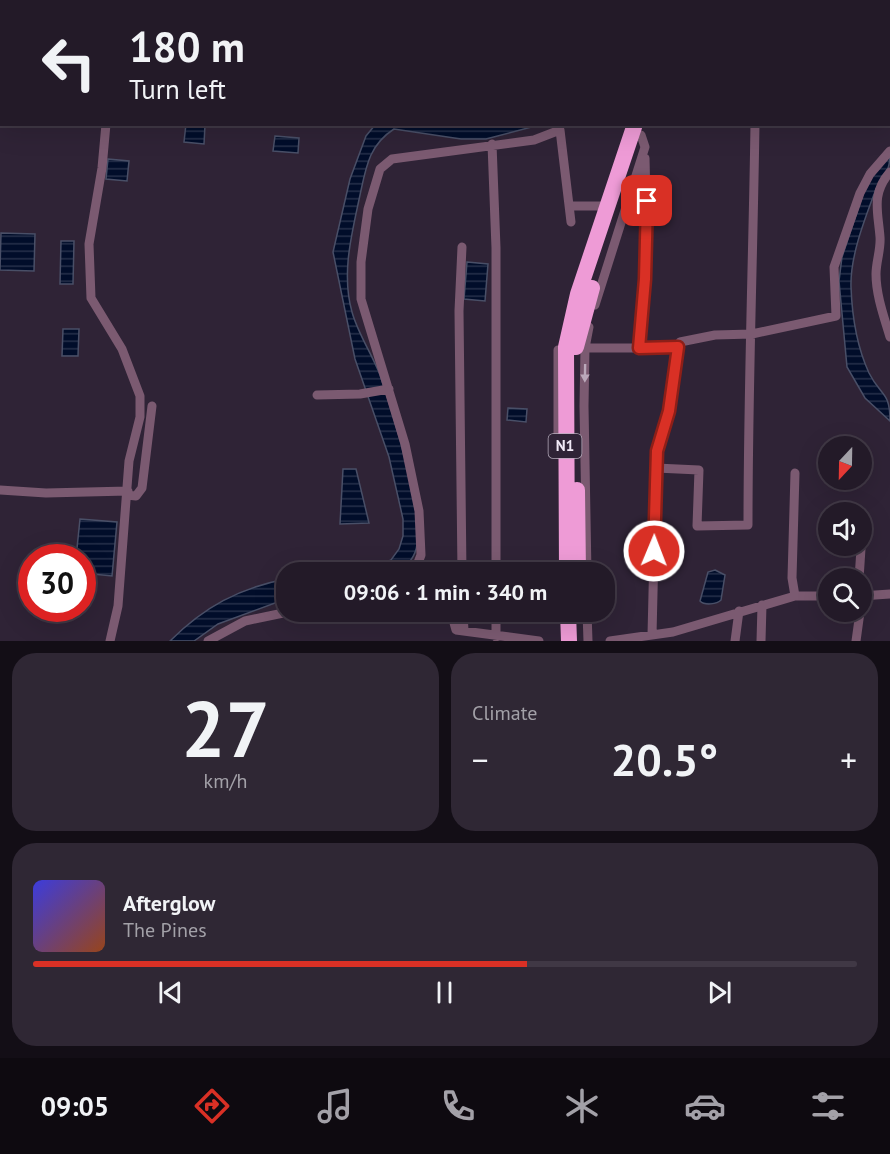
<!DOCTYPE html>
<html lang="en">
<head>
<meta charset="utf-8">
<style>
	body { margin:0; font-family:"PT Sans",sans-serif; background:#2f2734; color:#f1f3f6; height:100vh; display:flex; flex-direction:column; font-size:22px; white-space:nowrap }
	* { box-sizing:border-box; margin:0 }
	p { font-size:20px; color:#a3a1a8 }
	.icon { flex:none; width:33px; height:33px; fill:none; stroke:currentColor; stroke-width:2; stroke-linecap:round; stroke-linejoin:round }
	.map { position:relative; height:641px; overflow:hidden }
	.drawer { display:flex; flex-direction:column; gap:12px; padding:12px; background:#130e16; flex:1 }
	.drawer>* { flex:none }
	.hud { position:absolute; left:0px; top:0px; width:891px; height:126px; box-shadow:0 6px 24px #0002,0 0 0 2px #403845; background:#231a28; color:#f1f3f6; overflow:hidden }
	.needle { width:39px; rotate:202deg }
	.buttons { position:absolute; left:818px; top:436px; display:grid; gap:12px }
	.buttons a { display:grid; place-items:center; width:54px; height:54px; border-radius:50%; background:#231a28; box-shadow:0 6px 24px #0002,0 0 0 2px #403845; font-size:30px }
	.speed { position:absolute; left:18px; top:544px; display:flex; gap:12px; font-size:30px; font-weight:700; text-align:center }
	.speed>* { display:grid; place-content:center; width:78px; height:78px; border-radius:50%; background:#231a28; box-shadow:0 6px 24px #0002,0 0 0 2px #403845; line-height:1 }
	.speed .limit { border:9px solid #d22; background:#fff; color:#111 }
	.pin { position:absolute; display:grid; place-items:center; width:51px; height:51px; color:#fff; margin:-26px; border-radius:12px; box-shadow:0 3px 9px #0006 }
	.me { position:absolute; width:66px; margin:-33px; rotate:1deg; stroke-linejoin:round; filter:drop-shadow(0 0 4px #0008) }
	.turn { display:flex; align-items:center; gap:21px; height:126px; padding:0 30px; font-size:27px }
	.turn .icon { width:78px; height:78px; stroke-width:2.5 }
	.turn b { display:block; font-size:42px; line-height:51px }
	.big { font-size:45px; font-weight:800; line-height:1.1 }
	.drawer .card { flex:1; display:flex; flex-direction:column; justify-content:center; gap:9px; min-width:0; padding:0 21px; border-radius:24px; background:#2f2734 }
	.drawer .dial { align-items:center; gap:0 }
	.dial b { font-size:78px; line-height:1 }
	.song { display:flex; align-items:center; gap:18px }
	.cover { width:72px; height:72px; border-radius:9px; background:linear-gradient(135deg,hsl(240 70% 55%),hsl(20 70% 35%)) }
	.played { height:6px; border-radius:3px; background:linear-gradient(90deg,#d93025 60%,#403845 60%) }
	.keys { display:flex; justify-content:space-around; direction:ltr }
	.heat { display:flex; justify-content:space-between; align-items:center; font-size:33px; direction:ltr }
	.drawer .tiles { flex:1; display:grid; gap:12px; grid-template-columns:1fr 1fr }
	.card:last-child { grid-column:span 2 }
	.trip { position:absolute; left:276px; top:562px; width:339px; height:60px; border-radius:24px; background:#231a28; box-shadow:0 6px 24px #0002,0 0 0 2px #403845; font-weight:800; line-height:60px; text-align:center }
	.tabs { display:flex; height:96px; justify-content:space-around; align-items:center; background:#0e0a10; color:#a3a1a8 }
	.tabs .icon { width:42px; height:42px }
	.tabs .current { color:#d93025 }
	.tabs b { font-size:27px; color:#f1f3f6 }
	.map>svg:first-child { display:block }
	.water { fill:url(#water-rules); stroke:#494f67; stroke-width:1.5 }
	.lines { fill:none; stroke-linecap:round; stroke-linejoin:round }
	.canal { stroke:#010d2a; stroke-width:8 }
	.street { stroke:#7b5a71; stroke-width:9 }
	.highway { stroke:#ee9bd6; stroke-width:16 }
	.oneway { fill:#bba8ba }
	.route-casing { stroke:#8d1f18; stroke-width:15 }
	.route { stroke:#d93025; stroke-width:10 }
	.labels { text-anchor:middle; stroke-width:6; stroke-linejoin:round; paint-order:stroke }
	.shield { fill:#2f2336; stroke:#b6adbc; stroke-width:1.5 }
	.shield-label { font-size:15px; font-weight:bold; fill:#f0e8f5 }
</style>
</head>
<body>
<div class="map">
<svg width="890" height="641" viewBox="0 0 890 641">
	<defs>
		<pattern id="water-rules" width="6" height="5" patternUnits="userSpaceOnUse" patternTransform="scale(1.5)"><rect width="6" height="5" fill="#010d2a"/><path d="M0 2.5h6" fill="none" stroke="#26304a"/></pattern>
	</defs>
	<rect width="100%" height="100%" fill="#2f2336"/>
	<path class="water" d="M186,124l19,1 -1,19 -20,-2z
		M463,124l76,1 -53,14h-25l-67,-10c-25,16 -28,38 -34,66 -8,38 -19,78 -8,117 6,22 20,42 28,63 13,39 42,131 37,169 -1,12 -10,23 -20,29h-66l45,-6 15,-7 8,-11 4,-13v-17l-14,-62 -34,-98 -22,-107 17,-73 16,-43 9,-11z
		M275,136l24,2 -1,15 -25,-2z
		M890,152c0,23 -6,19 -14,37 -11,29 -26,67 -25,98 1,28 6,60 18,86 12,24 21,18 21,48l-25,-23 -18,-31 -8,-86 3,-24 25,-75z
		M108,159l21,2 -2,20 -21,-2z
		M1,233l34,1 -1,37 -34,-1z
		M61,241h13l-1,43h-13z
		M467,262l21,2 -3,37 -21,-2z
		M63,329h16l-1,27h-16z
		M508,408l19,1 -1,13 -19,-2z
		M343,469h13l13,54 -29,1z
		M80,519l37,3 -5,54 -29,-3 -1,-15h-6z
		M715,570l10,5 -4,25c-4,4 -16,6 -21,1l8,-29z
		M286,579v20l-68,25 -24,17h-24c34,-34 69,-53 116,-62z"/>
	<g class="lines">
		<path class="canal" d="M406,0l4,2
			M331,2l4,-2
			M0,74l2,-1"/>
		<path class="street" d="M244,0l5,2
			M438,0l4,2
			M750,0v2
			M15,2l1,-2
			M115,2v-2
			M263,2v-2
			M453,2l3,-2
			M718,2l5,-2
			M824,2v-2
			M0,21h2
			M0,58h2
			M106,124l-4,44 -13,76 2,54 31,51 18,47v21l-11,44 -11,145 -8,35
			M755,124c-2,134 -7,268 -7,401l-51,1 2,-56 -43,-2c1,-21 10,-40 13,-60 4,-22 3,-45 11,-66l35,-7 37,-1 84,-18 -2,-49 26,-74 10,-19 20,-23
			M492,144l4,104v325
			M645,158l2,83 -8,107 39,-1
			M890,172c-19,22 -12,39 -10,65 1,12 -4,25 -4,37 0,21 8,43 14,63
			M571,206h30
			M462,247l-3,64 3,262
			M595,305l50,-158 -4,-12 -12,-1
			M585,348h54
			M558,350v104
			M317,395l43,-1 29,-5
			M0,490l46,3 82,-2
			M127,495l9,1 6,-8 10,-82
			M414,573l7,-18 -2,-44 -14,-67 -44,-145v-37l7,-53 12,-40 12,-10 142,-19 26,-10 11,92
			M587,573l-3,-167 1,-58 4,-21
			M859,579l4,-61
			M795,596l-3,-18 3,-105
			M861,596l29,-2
			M451,612l5,18 83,11
			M463,612l1,19
			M496,612v25
			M587,612l1,29
			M652,635l4,-167
			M208,641l37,-20 43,-9
			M610,641l63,-9 122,-36h33
			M735,641l4,-30
			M761,641l1,-36
			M856,641l4,-29"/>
		<path class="highway" d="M684,2l1,-2
			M576,347l16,-59
			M577,490l1,83
			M567,573l-1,-226 12,-53 57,-170
			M568,612l1,29"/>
	</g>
	<defs><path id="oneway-solid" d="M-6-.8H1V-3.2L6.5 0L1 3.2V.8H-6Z" transform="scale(1.5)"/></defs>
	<use class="oneway" href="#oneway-solid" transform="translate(585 373) rotate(91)"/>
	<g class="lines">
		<g class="route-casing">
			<path id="route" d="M647,201l-2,78 -6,69 39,-1 -9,64 -12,40 -3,100"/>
		</g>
		<use href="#route" class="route"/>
	</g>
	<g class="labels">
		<rect class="shield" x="548.5" y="434" width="33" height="24" rx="4.5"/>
		<g class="shield-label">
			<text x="565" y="451">N1</text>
		</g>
	</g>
</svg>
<div class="buttons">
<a><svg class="needle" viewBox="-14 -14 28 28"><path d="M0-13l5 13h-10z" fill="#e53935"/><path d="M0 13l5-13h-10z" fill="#a3a1a8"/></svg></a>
<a><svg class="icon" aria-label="sound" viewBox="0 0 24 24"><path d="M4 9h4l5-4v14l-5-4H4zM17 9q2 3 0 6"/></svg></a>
<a><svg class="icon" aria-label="search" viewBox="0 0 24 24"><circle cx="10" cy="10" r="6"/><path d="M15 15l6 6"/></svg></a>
</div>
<div class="speed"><div class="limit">30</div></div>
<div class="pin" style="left:647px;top:201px;background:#d93025"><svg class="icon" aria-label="arrive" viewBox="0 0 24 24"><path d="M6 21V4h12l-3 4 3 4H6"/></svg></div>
<svg class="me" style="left:654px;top:551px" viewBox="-20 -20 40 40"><circle r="17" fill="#d93025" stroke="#fff" stroke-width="3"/><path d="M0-11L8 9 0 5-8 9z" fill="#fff"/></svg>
<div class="trip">09:06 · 1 min · 340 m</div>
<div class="hud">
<div class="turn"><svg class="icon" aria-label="left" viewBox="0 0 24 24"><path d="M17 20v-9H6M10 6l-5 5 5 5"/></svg><div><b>180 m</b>Turn left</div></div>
</div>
</div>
<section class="drawer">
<div class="tiles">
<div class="card dial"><b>27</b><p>km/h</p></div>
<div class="card"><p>Climate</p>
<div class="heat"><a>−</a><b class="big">20.5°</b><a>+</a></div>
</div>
<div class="card">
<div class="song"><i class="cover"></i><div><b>Afterglow</b><p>The Pines</p></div></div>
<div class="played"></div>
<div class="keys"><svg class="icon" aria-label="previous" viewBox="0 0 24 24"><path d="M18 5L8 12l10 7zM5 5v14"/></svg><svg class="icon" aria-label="pause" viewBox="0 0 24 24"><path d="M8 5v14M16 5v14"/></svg><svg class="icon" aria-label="next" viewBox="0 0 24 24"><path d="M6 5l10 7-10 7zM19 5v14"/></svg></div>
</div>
</div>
</section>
<nav class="tabs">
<b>09:05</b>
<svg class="icon current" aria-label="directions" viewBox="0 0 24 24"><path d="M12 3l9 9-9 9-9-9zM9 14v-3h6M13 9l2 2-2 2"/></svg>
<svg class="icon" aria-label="music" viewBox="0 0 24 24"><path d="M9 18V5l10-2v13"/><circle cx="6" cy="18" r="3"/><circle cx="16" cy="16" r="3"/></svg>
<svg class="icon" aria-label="phone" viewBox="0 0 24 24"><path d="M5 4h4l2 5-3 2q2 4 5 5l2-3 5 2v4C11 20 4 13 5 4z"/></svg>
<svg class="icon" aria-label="climate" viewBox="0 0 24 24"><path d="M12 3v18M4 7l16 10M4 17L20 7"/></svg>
<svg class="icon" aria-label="car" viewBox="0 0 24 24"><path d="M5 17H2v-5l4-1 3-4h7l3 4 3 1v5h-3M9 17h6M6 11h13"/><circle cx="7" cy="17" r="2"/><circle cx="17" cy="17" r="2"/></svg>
<svg class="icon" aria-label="filters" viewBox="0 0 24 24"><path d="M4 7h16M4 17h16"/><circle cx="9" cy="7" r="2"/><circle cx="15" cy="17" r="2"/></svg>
</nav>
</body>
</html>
